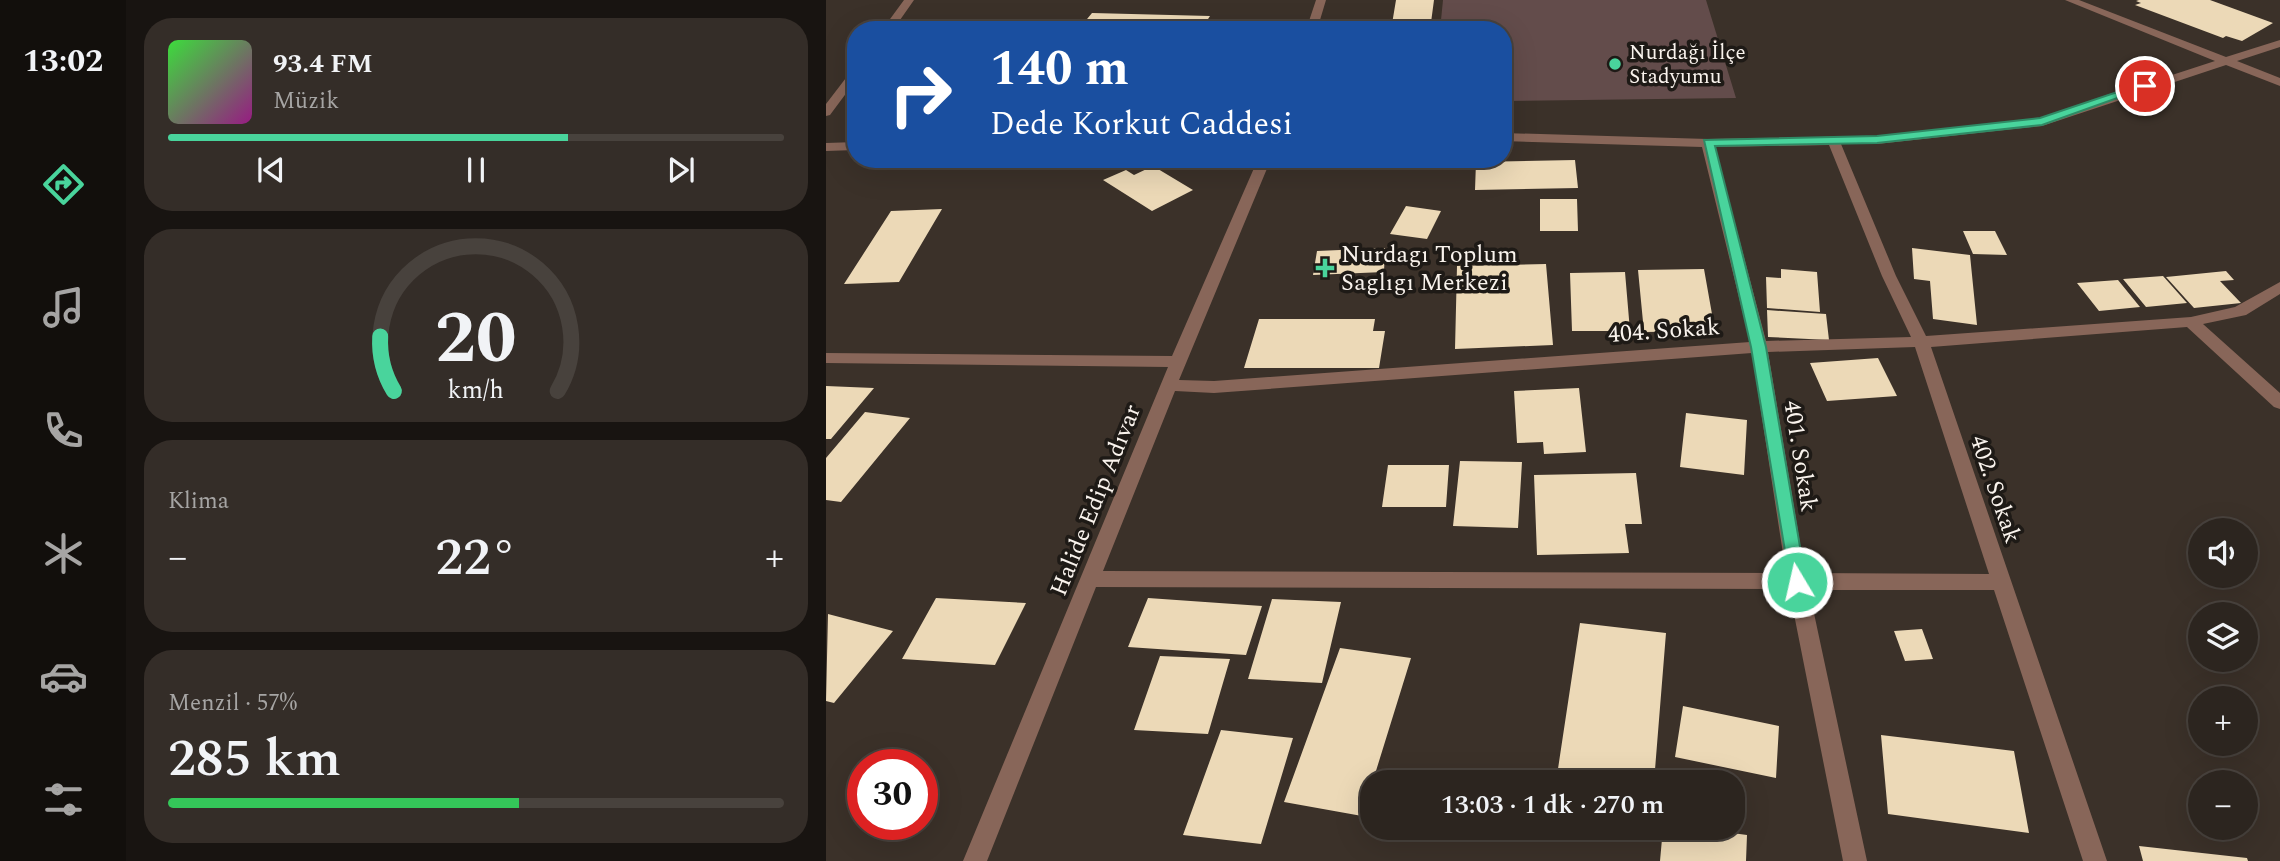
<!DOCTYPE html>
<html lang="tr">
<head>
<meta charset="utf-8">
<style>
	body { margin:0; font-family:Spectral,serif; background:#342d28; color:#f1f3f6; height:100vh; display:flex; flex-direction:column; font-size:26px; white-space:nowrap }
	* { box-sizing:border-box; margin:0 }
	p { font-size:23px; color:#a6a5a4 }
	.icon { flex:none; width:38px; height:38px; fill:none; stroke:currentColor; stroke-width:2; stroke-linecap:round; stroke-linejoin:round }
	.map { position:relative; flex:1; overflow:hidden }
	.details { display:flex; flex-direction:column; gap:18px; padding:18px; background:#181411; width:700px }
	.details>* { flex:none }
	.hud { position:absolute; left:21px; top:21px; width:665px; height:147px; border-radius:28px; box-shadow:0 7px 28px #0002,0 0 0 2px #48423d; background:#1a4fa0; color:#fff; overflow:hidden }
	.fabs { position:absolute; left:1362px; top:518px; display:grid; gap:14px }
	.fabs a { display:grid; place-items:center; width:70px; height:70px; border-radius:50%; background:#2c251f; box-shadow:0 7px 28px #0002,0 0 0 2px #48423d; font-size:35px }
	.speed { position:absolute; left:21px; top:749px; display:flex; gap:14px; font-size:35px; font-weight:700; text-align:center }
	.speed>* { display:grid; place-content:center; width:91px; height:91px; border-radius:50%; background:#2c251f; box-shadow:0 7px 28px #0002,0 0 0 2px #48423d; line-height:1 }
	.speed .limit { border:10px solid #d22; background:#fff; color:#111 }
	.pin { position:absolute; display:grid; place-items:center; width:60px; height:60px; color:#fff; margin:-30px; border:4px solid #fff; border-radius:50%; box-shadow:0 2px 7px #0007 }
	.me { position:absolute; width:77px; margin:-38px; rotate:351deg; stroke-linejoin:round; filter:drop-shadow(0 0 5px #0008) }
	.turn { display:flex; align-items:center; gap:24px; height:147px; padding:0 28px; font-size:32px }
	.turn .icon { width:91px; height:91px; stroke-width:2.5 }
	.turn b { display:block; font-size:49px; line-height:60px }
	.big { font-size:52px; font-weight:600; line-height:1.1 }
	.details .card { flex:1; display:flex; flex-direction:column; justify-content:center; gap:10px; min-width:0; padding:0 24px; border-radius:28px; background:#342d28 }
	.details .dial { align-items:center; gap:0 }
	.dial svg { height:182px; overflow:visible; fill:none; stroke:#48423d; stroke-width:7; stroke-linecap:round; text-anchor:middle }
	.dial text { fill:#f1f3f6; stroke:none }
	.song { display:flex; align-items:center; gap:21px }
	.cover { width:84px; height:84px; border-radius:10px; background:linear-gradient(135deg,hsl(120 70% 55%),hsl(310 70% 35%)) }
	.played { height:7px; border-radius:4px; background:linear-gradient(90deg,#49d49c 65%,#48423d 65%) }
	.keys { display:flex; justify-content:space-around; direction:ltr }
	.heat { display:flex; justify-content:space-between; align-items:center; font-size:38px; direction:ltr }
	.charge { height:10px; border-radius:5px; background:linear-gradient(90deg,#34c759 57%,#48423d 0) }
	.trip { position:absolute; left:534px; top:770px; width:385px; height:70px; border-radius:28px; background:#2c251f; box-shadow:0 7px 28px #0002,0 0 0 2px #48423d; font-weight:600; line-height:70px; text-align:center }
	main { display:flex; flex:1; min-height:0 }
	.menu { display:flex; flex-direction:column; width:126px; justify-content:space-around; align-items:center; background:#120f0c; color:#a6a5a4 }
	.menu .icon { width:49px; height:49px }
	.menu .selected { color:#49d49c }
	.menu b { font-size:32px; color:#f1f3f6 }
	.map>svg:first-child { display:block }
	.green { fill:#634c4b }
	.building { fill:#ecd9b7 }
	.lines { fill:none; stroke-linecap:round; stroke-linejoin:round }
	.minor { fill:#886659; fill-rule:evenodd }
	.route { fill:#49d49c; stroke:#2f8a65; stroke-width:2 }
	.poi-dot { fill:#49d49c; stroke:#1e1a16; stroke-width:2.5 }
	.labels { text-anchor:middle; stroke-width:7; stroke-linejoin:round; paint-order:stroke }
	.far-poi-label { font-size:21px; fill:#f9f3ed; stroke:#1e1a16; text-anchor:start }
	.poi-label { font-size:24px; fill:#f9f3ed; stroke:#1e1a16; text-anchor:start }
	.street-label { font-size:24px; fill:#f9f3ed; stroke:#1e1a16 }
</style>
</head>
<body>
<main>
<nav class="menu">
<b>13:02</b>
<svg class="icon selected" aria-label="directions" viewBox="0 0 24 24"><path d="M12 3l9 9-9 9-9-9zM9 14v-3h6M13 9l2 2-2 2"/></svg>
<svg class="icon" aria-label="music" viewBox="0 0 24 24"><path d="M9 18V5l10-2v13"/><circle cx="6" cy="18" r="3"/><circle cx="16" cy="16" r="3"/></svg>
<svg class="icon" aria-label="phone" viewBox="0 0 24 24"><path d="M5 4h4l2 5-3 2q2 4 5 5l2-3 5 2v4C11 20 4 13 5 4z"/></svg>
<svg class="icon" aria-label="climate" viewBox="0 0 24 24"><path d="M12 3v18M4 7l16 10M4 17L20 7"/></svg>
<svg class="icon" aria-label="car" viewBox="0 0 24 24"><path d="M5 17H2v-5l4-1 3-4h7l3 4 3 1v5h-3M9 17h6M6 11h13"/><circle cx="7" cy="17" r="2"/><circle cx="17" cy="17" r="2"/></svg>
<svg class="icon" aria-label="filters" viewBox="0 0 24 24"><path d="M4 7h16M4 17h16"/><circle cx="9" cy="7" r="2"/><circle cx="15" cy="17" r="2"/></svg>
</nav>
<section class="details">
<div class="card">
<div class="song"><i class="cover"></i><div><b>93.4 FM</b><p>Müzik</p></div></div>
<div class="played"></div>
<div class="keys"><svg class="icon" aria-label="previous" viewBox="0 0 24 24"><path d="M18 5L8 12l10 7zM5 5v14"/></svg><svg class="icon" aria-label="pause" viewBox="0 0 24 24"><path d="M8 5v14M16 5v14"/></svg><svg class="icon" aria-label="next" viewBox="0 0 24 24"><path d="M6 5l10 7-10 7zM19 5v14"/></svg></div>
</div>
<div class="card dial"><svg viewBox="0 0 100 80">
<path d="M14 69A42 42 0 1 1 86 69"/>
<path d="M14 69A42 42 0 0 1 8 45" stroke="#49d49c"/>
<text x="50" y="56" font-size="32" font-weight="700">20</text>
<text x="50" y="72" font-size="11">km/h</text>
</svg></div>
<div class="card"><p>Klima</p>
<div class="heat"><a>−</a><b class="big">22°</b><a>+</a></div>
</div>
<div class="card"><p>Menzil · 57%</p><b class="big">285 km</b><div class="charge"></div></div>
</section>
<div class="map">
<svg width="1454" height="861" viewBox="0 0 1454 861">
	<rect width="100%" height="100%" fill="#3b3129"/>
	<path class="green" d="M617,0h263l30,98 -233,3v-71h-63z"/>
	<path class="building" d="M570,0h38l-4,30h-39z
		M1313,0h71l63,23 -31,18 -16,-5 -3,2 -88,-33 6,-2 -5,-2z
		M266,13l118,3 -9,14h-123z
		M749,160l3,28 -103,2 1,-28z
		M327,166l40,24 -41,21 -49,-31 23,-10 8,5z
		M714,199h37l1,32h-38z
		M580,206l35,5 -14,28 -37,-5z
		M116,209l-43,73 -55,2 47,-73z
		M1137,231h32l12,24 -34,-1z
		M559,248l-1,24 -71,3 4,-24z
		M1086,248l58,7 7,70 -44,-6 -3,-38 -16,-2z
		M720,264l7,81 -98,4 2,-83z
		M878,269l11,62 -71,1 -6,-62z
		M955,269l36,3 3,40 -53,-4 -1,-31 15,1z
		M1400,271l8,9 -14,1 21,22 -47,5 -28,-31z
		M799,272l5,59h-58l-2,-58z
		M1337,276l24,27 -41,4 -23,-28z
		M1292,280l22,27 -41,4 -22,-28z
		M941,310l59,4 3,26 -61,-3z
		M433,319h116l-2,12h12l-6,37h-135z
		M1052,358l19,38 -70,5 -17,-38z
		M0,386l48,2 -43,51h-5z
		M753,388l7,64 -42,2 -1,-12 -26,1 -3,-52z
		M39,412l45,6 -69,84 -15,-2v-42z
		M860,413l61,7 -3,55 -64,-8z
		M634,461l62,1 -4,66 -65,-2z
		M562,465h61l-3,42h-64z
		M810,473l6,51h-17l4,29 -92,2 -3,-80z
		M110,598l90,5 -31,62 -93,-6z
		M322,598l114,8 -16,49 -118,-8z
		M446,599l69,3 -19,81 -74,-4z
		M2,614l65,17 -59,72 -8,-2z
		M754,623l86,10 -12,149h-98z
		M1096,629l11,30 -28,2 -11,-30z
		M514,648l71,10 -49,158 -78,-14z
		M334,656l70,3 -22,75 -74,-4z
		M857,706l96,20 -3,52 -101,-21z
		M395,730l72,8 -32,106 -78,-9z
		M1055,735l133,16 15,82 -141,-19z
		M837,828h32l52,7 -1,26h-86z
		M1313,846l108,12 1,3h-105z"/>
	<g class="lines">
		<path class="minor" d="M78,0h10l-21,30h-11z
			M490,0h10l-9,30h-11z
			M1239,0h14l147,57 54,-17v7l-43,14 43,17v8l-54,-21 -184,61 -165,18h-36l55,132 30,60 265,-19 44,-10 45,-25v12l-34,21 -43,9 77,69v16l-6,-2 -87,-80 -256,20 176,514h-24l-89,-271h-185l58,271h-24l-54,-272 -693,-2 -109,274h-24l205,-494 -342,-4v-10l346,3 86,-197h13l-92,221 35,1 536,-39 -48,-195 -199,-6v-8l205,6 169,-3 163,-18 175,-57zM1003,145l53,131 29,61 -145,4 -51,-194zM1089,347l74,227 -184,-1 -37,-221zM926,353l34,220 -683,-2 72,-180 39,2z
			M30,69v11l-26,35 -4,1v-12l26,-34z
			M30,142v8l-30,1v-8z"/>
	</g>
	<path class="route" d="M1315,84l10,2 -109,39 -165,18 -162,3 51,201 40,235 -9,8 -6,-3 -40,-240 -47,-207 173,-4 163,-18z"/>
	<g class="poi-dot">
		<circle cx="789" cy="64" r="7"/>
		<path d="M495.5 257.5h7v7h7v7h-7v7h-7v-7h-7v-7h7z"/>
	</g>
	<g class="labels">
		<g class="far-poi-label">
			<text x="803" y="59">Nurdağı İlçe<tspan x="803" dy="24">Stadyumu</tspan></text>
		</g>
		<g class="poi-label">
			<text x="515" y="262">Nurdagı Toplum<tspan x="515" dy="28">Saglıgı Merkezi</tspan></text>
		</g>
		<g class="street-label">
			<text transform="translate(838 330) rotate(-4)" y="8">404. Sokak</text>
			<text transform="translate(975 456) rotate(81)" y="8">401. Sokak</text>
			<text transform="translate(1170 489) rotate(71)" y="8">402. Sokak</text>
			<text transform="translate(269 500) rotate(-68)" y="8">Halide Edip Adıvar</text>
		</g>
	</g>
</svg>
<div class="fabs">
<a><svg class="icon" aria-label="sound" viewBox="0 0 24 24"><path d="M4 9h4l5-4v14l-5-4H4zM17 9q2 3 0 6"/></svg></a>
<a><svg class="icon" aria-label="layers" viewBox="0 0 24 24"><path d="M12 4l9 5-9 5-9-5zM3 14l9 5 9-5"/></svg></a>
<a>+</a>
<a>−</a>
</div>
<div class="speed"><div class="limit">30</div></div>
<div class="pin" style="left:1319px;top:86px;background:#d93025"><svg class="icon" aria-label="arrive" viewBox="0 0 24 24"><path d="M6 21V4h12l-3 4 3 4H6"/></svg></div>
<svg class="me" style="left:971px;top:582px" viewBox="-20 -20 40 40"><circle r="17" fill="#49d49c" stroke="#fff" stroke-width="3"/><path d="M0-11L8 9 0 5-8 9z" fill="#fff"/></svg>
<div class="trip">13:03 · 1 dk · 270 m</div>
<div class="hud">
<div class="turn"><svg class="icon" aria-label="right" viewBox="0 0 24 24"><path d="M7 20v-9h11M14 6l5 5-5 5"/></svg><div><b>140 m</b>Dede Korkut Caddesi</div></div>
</div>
</div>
</main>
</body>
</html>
